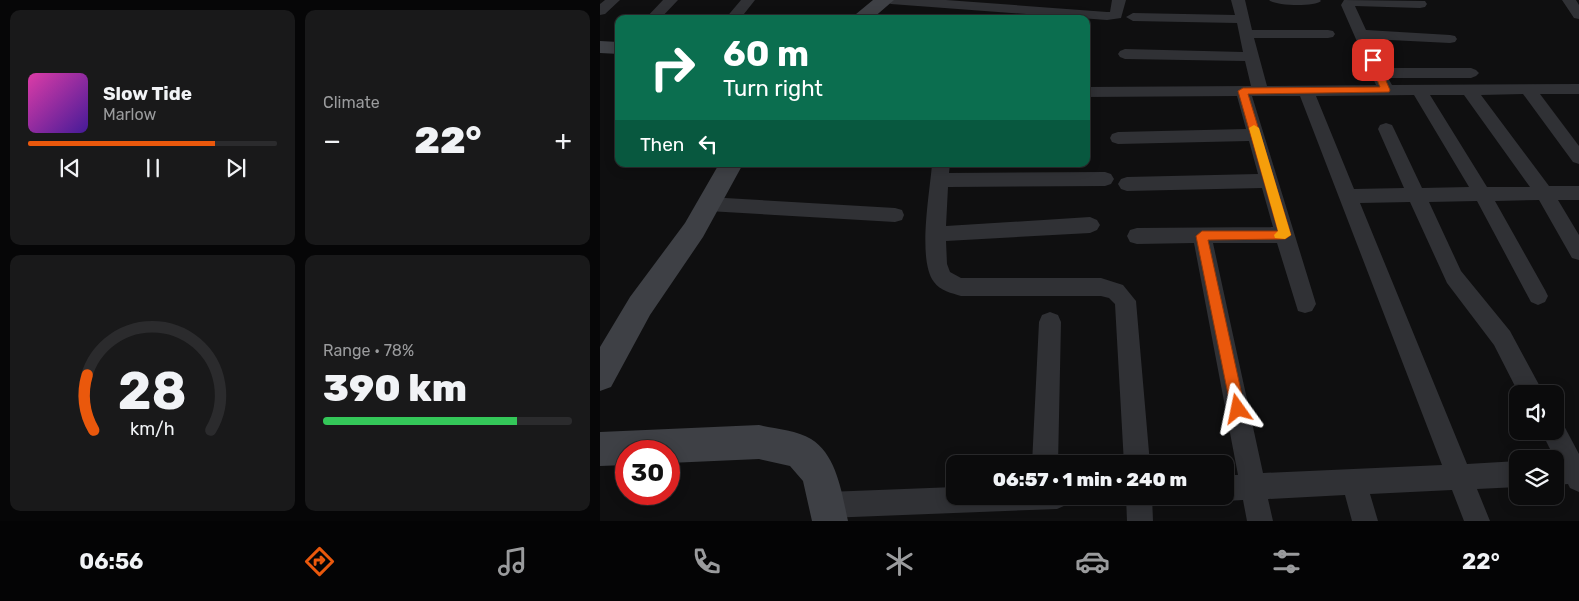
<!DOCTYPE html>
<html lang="en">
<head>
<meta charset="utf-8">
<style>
	body { margin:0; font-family:Rubik,sans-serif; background:#19191a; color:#f1f3f6; height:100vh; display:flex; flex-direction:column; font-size:19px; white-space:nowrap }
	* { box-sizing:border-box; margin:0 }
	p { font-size:16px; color:#9a9b9d }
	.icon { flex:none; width:28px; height:28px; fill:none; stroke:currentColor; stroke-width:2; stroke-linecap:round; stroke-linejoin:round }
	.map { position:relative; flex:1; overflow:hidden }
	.sheet { display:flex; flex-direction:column; gap:10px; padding:10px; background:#060607; width:600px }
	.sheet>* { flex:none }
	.top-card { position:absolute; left:15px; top:15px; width:475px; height:152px; border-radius:10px; box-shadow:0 2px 12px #0003,0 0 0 1px #2b2b2d; background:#0b6e4f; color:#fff; overflow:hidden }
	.fabs { position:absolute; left:909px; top:385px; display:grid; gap:10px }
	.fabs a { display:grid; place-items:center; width:55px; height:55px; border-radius:10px; background:#0b0b0c; box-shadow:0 2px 12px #0003,0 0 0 1px #2b2b2d; font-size:25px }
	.speed { position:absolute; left:15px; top:440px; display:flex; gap:10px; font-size:25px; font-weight:700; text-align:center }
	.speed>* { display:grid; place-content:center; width:65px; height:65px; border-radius:50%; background:#0b0b0c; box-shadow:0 2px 12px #0003,0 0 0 1px #2b2b2d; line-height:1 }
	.speed .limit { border:8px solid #d22; background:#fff; color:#111 }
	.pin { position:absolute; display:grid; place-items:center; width:42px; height:42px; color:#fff; margin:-21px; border-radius:10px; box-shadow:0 2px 8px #0006 }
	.me { position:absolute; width:55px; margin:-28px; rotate:348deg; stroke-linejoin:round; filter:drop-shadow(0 0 4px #0008) }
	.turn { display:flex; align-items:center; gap:18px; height:105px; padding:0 25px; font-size:22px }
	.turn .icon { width:65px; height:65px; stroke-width:2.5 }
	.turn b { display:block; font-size:35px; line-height:42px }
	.then { display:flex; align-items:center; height:48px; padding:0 25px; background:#0003; gap:10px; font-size:19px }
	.big { font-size:38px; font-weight:800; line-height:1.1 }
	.sheet .widget { flex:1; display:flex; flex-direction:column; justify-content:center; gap:8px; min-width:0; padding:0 18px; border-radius:10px; background:#19191a }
	.sheet .dial { align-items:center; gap:0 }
	.dial svg { height:130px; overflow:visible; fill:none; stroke:#2b2b2d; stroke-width:7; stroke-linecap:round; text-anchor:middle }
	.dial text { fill:#f1f3f6; stroke:none }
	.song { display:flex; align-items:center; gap:15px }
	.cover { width:60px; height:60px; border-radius:8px; background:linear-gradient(135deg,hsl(320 70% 55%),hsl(260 70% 35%)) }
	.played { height:5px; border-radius:2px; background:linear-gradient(90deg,#ea580c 75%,#2b2b2d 75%) }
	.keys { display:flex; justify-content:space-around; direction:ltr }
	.heat { display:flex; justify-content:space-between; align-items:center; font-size:28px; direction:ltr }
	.charge { height:8px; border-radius:4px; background:linear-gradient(90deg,#34c759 78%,#2b2b2d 0) }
	.sheet .tiles { flex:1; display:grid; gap:10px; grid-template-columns:repeat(2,1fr) }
	.trip { position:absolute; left:346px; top:455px; width:288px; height:50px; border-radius:10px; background:#0b0b0c; box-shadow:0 2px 12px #0003,0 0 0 1px #2b2b2d; font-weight:800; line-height:50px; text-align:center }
	.menu { display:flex; height:80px; justify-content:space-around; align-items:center; background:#040405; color:#9a9b9d }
	.menu .icon { width:35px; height:35px }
	.menu .current { color:#ea580c }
	.menu b { font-size:22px; color:#f1f3f6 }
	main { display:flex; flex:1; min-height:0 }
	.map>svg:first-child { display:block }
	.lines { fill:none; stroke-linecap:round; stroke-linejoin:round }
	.street { fill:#303135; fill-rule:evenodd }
	.secondary { fill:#3e4045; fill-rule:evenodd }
	.route { fill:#ea580c; stroke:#983908 }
	.slow { fill:#f59e0b }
</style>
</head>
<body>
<main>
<section class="sheet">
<div class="tiles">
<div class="widget">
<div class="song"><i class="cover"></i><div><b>Slow Tide</b><p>Marlow</p></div></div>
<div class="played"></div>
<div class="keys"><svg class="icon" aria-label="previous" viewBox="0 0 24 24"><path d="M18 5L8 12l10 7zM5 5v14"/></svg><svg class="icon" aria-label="pause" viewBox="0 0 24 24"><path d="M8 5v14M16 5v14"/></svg><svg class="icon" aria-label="next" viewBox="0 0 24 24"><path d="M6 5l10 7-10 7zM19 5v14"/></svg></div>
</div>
<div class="widget"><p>Climate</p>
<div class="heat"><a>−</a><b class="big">22°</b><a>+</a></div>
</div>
<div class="widget dial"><svg viewBox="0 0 100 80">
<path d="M14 69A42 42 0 1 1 86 69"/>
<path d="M14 69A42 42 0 0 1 10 35" stroke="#ea580c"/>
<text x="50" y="56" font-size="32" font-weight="700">28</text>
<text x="50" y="72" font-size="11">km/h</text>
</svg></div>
<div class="widget"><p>Range · 78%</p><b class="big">390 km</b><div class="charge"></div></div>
</div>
</section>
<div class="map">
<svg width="979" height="521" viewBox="0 0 979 521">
	<rect width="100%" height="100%" fill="#0f0f10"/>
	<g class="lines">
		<path class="street" d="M5,0h15l-15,14 -5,1v-11z
			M63,0h15l-18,19h-15z
			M141,0h14l-15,19h-15z
			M284,0h62l161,12h3l2,-12h14l-5,18 -14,2 -216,-16z
			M631,0h14l7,30h76l5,1 2,3 -2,3 -5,1h-74l13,48 109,-1 -35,-80 3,-5 81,1 2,3 -2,3 -5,1 -65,-2 11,24 84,5 5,1 2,3 -2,3 -5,1 -80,-4 14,29h87l5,2 3,3 -3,3 -5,2h-83l4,7 187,-1v10h-39l39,52v18l-6,-2 -50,-68 -42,1 68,91h30v14h-21l21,35v25l-7,-2 -33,-58 -44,1 50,89 3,6 -3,6 -7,3 -7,-3 -54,-101 -48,1 32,69 49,60 34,63h-25l-25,-49 -47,-62 -37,-81 -50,1 107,261 51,-3v26l-41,2 13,32h-26l-12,-31 -82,4 8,27h-26l-7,-26 -77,4 5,22h-26l-4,-21 -18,1 -9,-4 9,-1v-21h13l-44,-232 -57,1 -7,-2 -3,-6 3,-6 7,-2 136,-1 -11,-39 -135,3 -6,-2 -3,-5 3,-5 6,-2 131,-3 -9,-33 -131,3 -6,-2 -2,-4 2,-4 6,-2 128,-3 -9,-33 -151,1v-10l165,-1 -6,-25 -120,-2 -5,-2 -2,-3 2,-3 5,-2 118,3 -6,-29 -104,-2 -7,-4 7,-4 102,2zM814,95l55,92 -47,1 -28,-59 -2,-4 -6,-2 -6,2 -2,4 26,59 -50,1 -38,-93zM830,95h34l66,92h-43zM652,96h48l142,369 -179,8 -50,-230h64l21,68 7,2 7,-2 4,-7z
			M669,0h51l1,1c-6,6 -46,5 -52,-1z
			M962,0h14l3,5v14l-5,-1z
			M332,164h18l-1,9 156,-1 6,2 3,5 -3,5 -6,2 -157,1 -2,39 144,-9 7,3 3,5 -3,5 -7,3 -144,8 1,23 3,8 11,6h140l22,7 13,16 14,163h-26l-9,-160 -6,-6 -8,-2h-140c-9,-3 -21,-5 -27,-14 -17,-22 -4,-90 -2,-118z
			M108,197l187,11 7,2 2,5 -2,5 -7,2 -187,-11 -7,-2 -2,-5 2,-5z
			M450,312l8,3 3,7 -3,142h-26l7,-142 3,-7z
			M955,420l7,2 17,32v38l-9,-4 -2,-4 -13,1v-26l-14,-28h14z
			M355,487v9h115l-4,9 -9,4 -230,9 -9,-4 -4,-9 4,-9 9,-4z
			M526,496h26l1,25h-26z"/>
		<path class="secondary" d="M273,0h21l-22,19h-22z
			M0,41l19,1v12l-19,-1z
			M119,164h24l-40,73 -53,78 -39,72 -11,4v-44l30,-50 55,-74z
			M159,425c16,4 38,5 52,14 26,16 31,55 37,82h-36l-9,-40 -13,-15 -31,-7 -90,4v-12h-43v14l-26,1v-34z"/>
	</g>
	<path class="route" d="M773,58l4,2 13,30 -1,2 -141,2 43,141 -6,4 -77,1 37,169 -2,5 -5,2 -5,-2 -2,-5 -35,-173 6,-5h76l-40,-140 5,-3 137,-1 -11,-27z"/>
	<path class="slow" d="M654,125l5,3 32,107 -6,4 -10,-1 -1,-3 4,-4 -29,-103z"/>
</svg>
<div class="fabs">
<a><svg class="icon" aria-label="sound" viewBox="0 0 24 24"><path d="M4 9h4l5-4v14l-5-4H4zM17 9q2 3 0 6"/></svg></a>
<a><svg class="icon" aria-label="layers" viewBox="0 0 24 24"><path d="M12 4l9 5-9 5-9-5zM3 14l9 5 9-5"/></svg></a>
</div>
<div class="speed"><div class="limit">30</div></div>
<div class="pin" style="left:773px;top:60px;background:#d93025"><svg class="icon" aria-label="arrive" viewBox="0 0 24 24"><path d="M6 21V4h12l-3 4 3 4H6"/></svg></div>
<svg class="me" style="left:638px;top:409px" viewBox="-20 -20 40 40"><path d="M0-17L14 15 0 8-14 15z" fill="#ea580c" stroke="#fff" stroke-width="4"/></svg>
<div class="trip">06:57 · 1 min · 240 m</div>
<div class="top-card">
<div class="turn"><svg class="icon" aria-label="right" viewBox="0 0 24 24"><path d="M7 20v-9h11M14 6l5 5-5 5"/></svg><div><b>60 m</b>Turn right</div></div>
<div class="then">Then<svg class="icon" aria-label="left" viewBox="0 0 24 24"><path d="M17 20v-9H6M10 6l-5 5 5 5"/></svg></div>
</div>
</div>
</main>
<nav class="menu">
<b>06:56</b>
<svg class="icon current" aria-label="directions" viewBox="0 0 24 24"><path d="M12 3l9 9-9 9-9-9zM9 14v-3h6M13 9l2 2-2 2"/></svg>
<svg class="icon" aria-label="music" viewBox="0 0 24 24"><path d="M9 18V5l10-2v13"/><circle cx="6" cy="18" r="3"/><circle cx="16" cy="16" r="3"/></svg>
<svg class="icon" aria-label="phone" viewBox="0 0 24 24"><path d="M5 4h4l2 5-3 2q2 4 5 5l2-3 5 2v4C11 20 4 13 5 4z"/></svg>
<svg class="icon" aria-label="climate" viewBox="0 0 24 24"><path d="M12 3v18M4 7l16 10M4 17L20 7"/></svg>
<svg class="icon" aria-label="car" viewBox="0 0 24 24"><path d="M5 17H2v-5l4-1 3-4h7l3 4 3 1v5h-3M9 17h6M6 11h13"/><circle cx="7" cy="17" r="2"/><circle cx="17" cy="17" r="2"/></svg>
<svg class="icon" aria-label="filters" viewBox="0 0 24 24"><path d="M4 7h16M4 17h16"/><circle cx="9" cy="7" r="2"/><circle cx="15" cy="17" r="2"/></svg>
<b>22°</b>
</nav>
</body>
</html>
